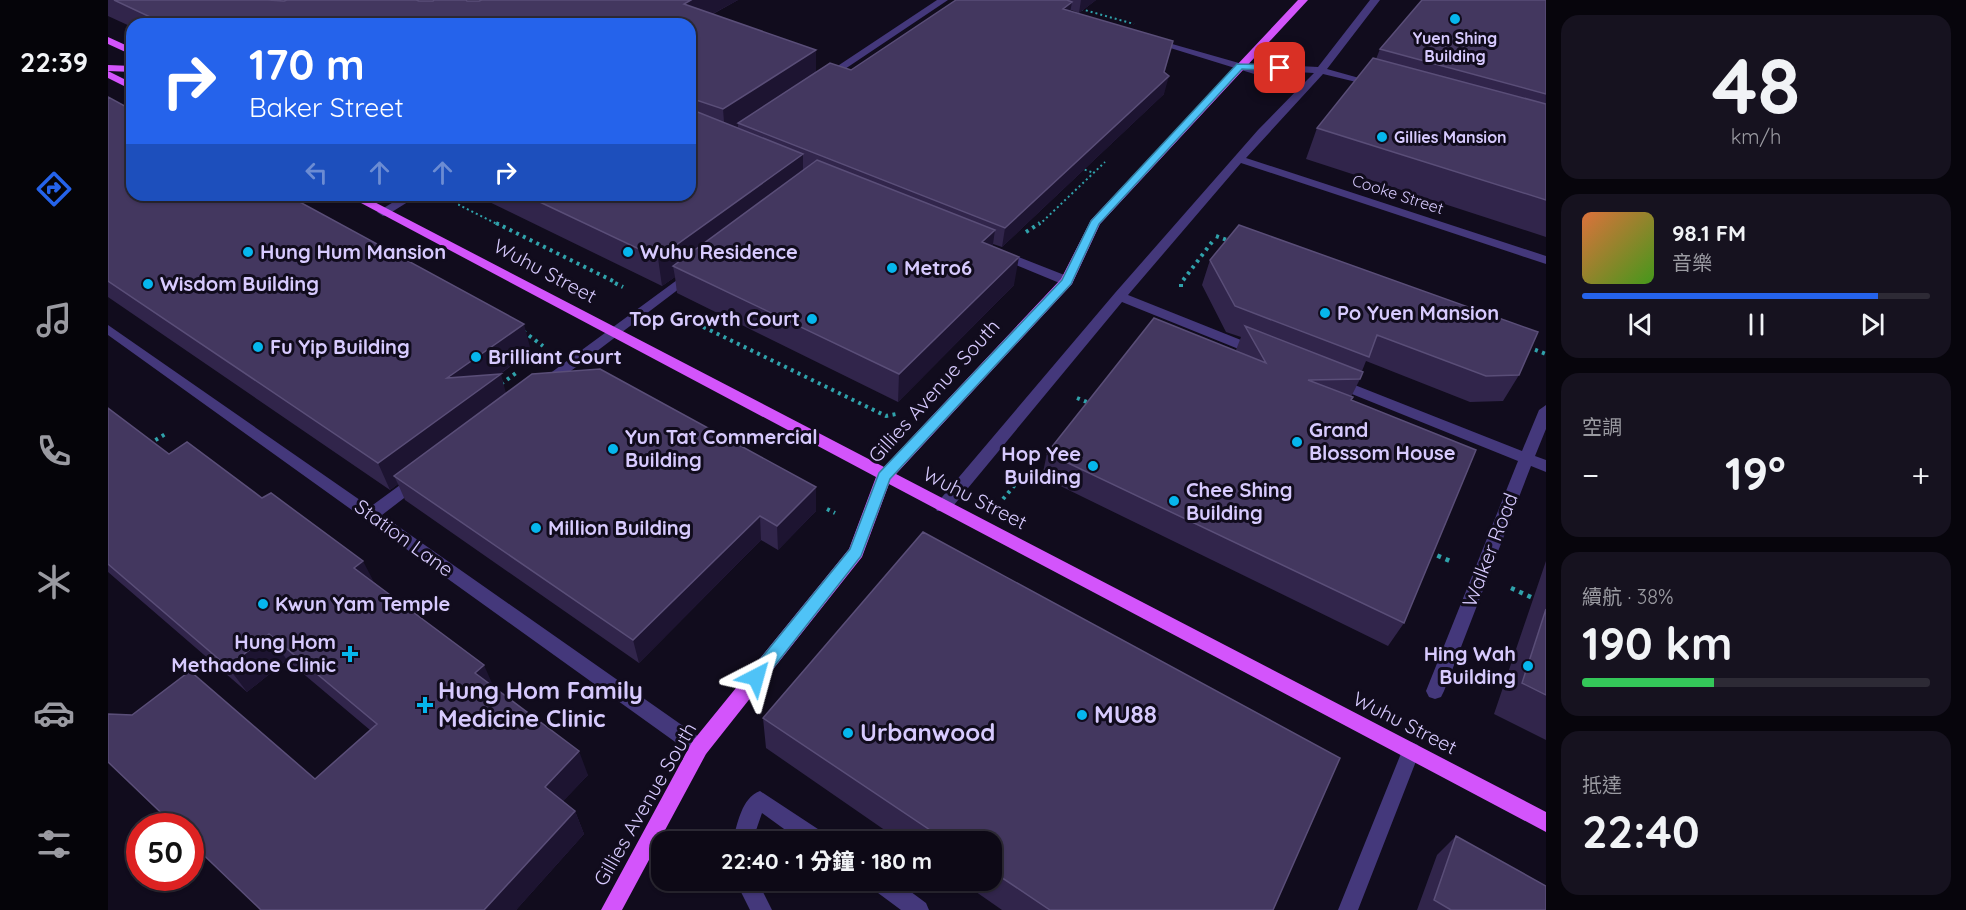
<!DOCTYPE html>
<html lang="zh-TW">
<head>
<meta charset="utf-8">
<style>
	body { margin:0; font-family:Quicksand,"Noto Sans TC",sans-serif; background:#16121f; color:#f1f3f6; height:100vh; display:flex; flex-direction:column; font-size:22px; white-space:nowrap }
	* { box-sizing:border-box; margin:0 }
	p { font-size:20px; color:#9a9aa1 }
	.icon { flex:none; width:33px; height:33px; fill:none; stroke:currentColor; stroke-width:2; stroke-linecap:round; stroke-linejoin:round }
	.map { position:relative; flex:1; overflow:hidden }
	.drawer { display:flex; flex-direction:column; gap:15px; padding:15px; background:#07050c; width:420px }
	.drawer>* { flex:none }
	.hud { position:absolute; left:18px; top:18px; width:570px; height:183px; border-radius:18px; box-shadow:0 2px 4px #0004,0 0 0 2px #2d2a35; background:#2563eb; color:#fff; overflow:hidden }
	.speed { position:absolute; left:18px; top:813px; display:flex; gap:12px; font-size:30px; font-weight:700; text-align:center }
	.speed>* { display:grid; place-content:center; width:78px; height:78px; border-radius:50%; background:#0d0916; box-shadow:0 2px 4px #0004,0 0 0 2px #2d2a35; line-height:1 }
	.speed .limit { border:9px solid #d22; background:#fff; color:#111 }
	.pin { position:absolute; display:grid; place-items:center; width:51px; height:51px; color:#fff; margin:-26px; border-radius:12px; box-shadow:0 3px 9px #0006 }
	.me { position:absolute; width:66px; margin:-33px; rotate:39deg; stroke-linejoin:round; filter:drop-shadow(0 0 4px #0008) }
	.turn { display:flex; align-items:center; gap:21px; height:126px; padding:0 24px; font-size:27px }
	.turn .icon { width:78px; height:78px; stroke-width:2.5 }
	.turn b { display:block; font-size:42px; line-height:51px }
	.lanes { display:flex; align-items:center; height:57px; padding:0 24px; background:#0003; justify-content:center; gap:30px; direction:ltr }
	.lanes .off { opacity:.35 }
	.big { font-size:45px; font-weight:800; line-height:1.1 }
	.drawer .card { flex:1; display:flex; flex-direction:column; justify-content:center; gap:9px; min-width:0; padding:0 21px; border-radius:18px; background:#16121f }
	.drawer .dial { align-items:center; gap:0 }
	.dial b { font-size:78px; line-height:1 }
	.song { display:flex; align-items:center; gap:18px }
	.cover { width:72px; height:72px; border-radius:9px; background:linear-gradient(135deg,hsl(20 70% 55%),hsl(100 70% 35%)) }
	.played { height:6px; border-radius:3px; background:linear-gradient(90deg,#2563eb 85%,#2d2a35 85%) }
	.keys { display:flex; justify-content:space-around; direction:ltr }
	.heat { display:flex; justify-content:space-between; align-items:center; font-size:33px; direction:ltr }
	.charge { height:9px; border-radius:4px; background:linear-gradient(90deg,#34c759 38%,#2d2a35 0) }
	.trip { position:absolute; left:543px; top:831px; width:351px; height:60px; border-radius:18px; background:#0d0916; box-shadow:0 2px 4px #0004,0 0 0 2px #2d2a35; font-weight:800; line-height:60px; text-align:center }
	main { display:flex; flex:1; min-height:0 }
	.tab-bar { display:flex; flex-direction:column; width:108px; justify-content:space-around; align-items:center; background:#050409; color:#9a9aa1 }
	.tab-bar .icon { width:42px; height:42px }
	.tab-bar .current { color:#2563eb }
	.tab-bar b { font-size:27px; color:#f1f3f6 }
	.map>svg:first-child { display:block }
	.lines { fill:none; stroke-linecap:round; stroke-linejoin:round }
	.path-far2 { stroke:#30a2ab; stroke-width:2; stroke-dasharray:2 3; stroke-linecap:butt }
	.path-far1 { stroke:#30a2ab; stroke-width:4; stroke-dasharray:3 4.5; stroke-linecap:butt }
	.path { stroke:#30a2ab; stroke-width:4.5; stroke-dasharray:4 5; stroke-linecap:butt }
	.minor { fill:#44387b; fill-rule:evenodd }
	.major { fill:#d354fb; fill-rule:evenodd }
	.wall { fill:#31254b }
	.shaded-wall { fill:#1d1431 }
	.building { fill:#43375f; stroke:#5a4e78; stroke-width:1.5 }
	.route { fill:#4fc3f7; stroke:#337fa1; stroke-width:1.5 }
	.poi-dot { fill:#06b6ed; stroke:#110c1d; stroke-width:2 }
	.labels { text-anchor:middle; stroke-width:6; stroke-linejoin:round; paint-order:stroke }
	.far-poi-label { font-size:16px; font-weight:bold; fill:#d7cafe; stroke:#110c1d }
	.far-street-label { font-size:16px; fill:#d7cafe; stroke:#110c1d }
	.poi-label { font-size:20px; font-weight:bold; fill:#d7cafe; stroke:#110c1d; text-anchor:start }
	.street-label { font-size:20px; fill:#d7cafe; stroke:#110c1d }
	.near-poi-label { font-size:24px; font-weight:bold; fill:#d7cafe; stroke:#110c1d; text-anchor:start }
</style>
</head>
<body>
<main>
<nav class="tab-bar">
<b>22:39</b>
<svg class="icon current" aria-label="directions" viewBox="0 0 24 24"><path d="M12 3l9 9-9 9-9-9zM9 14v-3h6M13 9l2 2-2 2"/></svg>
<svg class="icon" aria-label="music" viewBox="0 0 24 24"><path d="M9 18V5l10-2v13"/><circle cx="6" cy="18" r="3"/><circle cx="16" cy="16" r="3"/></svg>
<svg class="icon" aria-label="phone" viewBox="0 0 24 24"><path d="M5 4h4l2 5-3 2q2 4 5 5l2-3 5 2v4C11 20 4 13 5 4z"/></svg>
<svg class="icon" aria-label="climate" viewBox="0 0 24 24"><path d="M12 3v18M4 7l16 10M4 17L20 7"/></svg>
<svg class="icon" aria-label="car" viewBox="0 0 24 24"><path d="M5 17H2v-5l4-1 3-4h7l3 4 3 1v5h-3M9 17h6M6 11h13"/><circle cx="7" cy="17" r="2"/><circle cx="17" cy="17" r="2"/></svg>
<svg class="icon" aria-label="filters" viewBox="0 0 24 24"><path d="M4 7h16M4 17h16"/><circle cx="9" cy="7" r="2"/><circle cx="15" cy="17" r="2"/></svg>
</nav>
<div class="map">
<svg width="1438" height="910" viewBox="0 0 1438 910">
	<rect width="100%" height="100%" fill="#110c1d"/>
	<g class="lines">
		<path class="path-far2" d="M973,9l53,15
			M972,168l14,5
			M356,195l-5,10 40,20
			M931,225l66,-63"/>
		<path class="path-far1" d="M388,223l121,60
			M918,232l14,-9
			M1108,236l14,5
			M507,283l8,4
			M1073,287v-4l31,-41
			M575,317l203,99 10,-2
			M415,331l20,15
			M1420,347l18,7
			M393,384l15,-11
			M969,398l15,6
			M41,444l18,-11
			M895,499l11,-13 -3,-7
			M719,509l8,4"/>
		<path class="path" d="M1321,552l21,9
			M1403,588l35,16"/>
		<path class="minor" d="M829,0h11l-118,79 -9,-2z
			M1262,0h10l-53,69 50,14v4l-54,-13 -77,84 300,98v8l-305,-101 -113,132 133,53 2,3 -2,3h-10l-129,-52 -173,209h-12l-2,-4 2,-4 178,-210 143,-163 41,-42 -148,-46v-4l88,25 79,4zM1153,70l53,3 -10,10z
			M297,195h14l-32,20 -4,1 -6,-4z
			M893,250l71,28 1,3 -6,4 -5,-1 -65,-27v-6z
			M584,269l6,4 -2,3 -145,110h-10l-2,-3 2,-3z
			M0,325l262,182 41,-30h10l3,4 -3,4 -39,30 324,227 2,6 -2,6 -7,3 -7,-3 -584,-419z
			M1229,378l185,73 17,-41 7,-5v24l-11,27 11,4v12l-15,-6 -87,225 -3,6 -6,2 -6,-2 -3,-6 92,-230 -186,-75 -2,-3 2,-3z
			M1303,742l7,3 2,6 -62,159h-20l64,-159 2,-6z
			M652,791l67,44 3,7h-28l-40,-29 -10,29h-20c6,-18 9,-44 28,-51z
			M627,880h22l15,30h-22z
			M759,880h28l31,23 3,7h-28l-31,-23z"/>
		<path class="major" d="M1190,0h10l-208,224 -28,60 -176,190 650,338v20l-657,-348 -27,73 -156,197 -84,156h-21l91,-168 157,-193 27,-72 -530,-282h15l523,272 177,-188 30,-59z
			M0,37l24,11v7l-24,-11z
			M0,65l24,1v6l-24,-1 24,12v7l-24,-12z"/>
	</g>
	<path class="wall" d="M0,0h630l-25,14 103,36v22l35,-2 105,-70h140l-17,13 -8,-3v1l94,61 -1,22 -162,153 -9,-3v3l21,38 -116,117 -221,-109 -2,-16 -13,9 -187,-91h215v-171h-558v3l-24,-11z
		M1438,0v237l-240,-78 11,-31 59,-69 4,-10z
		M0,97l423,254 -32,24 7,19 310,117 -38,39 -17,-10 -122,123 -234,-163 -7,-16 -8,6 -282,-193z
		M1102,260l309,115 -16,26 -33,1 -104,-41 -4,10 -2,8 -9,18v3l53,223 -16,23 -346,-169 5,-24 190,-102 -1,-1 5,-13 -15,-5 -24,-47z
		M0,408l61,46 206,129 119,104 94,88 -25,26 12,10 9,23 -68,76h-255l-153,-148v-48l207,65 55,-49 -83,-70 -40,32 -139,-120z
		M1438,561v179l-52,-26z
		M655,718l510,192h-271l-43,-30h33v-38h-90l-136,-94z
		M1348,836l90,74h-129l20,-55z"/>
	<path class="shaded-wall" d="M357,0h51l-45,24z
		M583,0h47l-48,26 -6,-22z
		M973,0h15l-17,13z
		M964,2l-3,17 -6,-10z
		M1065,41l-11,41 7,-6 -5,18 -162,153 3,-19z
		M708,50v26l-78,47v4l-13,8 -2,-26z
		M695,154v27l-130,85 2,11 -13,9 -4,-28z
		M887,230l-4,28 -9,-16z
		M911,257l-5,28 -116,117 1,-28z
		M416,324l7,27 -74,54 -10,-27z
		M393,374l7,27 -114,75 4,8 -8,6 -12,-27z
		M708,487v24l-38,39 -1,-24z
		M652,516l1,24 -122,123 -6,-23z
		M255,561l14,27 -23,-20z
		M161,634l18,26 -40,32 -19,-25z
		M376,665l11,25 -20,-17z
		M471,751l9,24 -33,35 -10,-23z
		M467,811l9,23 -68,76h-32z"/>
	<path class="building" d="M6,0h154l16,1 3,-1h129l3,1h14l1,-1h32l1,1h12l3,-1h209l-7,4 132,46 -93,59 -33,-11v-74h-525z
		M848,0h111l5,2 -9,7 110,32 -9,31 5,4 -164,152 -267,-105 92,-60 21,7z
		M1314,0h124v94l-166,-45z
		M1265,58l173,46v96l-229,-72z
		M0,97l24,13v85h155l237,129 -77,54 54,-4 -123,89 -270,-182z
		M582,109l113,45 -145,104 -133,-63h165z
		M709,160l178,70 -13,12 37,15 -120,117 -226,-108z
		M1131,225l299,107 -19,43 -33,1 -109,-41 -8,22 -134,-51 -25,-46z
		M1046,318l112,45 -21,-37 118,46 -3,7 -52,1 45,17 -2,3 125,50 -72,173 -357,-170z
		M492,369l216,118 -39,39 -17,-10 -127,124 -239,-164 138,-102z
		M0,408l61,46 18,-12 75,56 9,-5 92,68 -9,7 130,97 -9,8 104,78 -34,36 30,24 -91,99h-223l-71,-68v-16h-15l-67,-64v-48l24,1 58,-44 125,108 62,-55 -108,-90 -41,33 -120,-103z
		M815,532l417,226 -67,152h-223l-58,-39v-29h-44l-185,-124z
		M1438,609v86l-24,-12z
		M1348,836l90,50v24h-95l-17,-10z"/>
	<path class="route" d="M1129,64l43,1 5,3 -5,3 -38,-2 -143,155 -28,60 -181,195 -29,77 -99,126h-12l-2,-5 2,-5 100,-123 29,-76 183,-193 29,-59z"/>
	<g class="poi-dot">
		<circle cx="1347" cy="19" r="6"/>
		<circle cx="1274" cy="137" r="6"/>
		<circle cx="140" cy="252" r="6"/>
		<circle cx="520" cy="252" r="6"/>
		<circle cx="784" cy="268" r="6"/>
		<circle cx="40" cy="284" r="6"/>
		<circle cx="1217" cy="313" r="6"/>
		<circle cx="704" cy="319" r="6"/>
		<circle cx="150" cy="347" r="6"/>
		<circle cx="368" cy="357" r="6"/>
		<circle cx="1189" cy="442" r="6"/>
		<circle cx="505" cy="449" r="6"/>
		<circle cx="985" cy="466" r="6"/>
		<circle cx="1066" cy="501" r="6"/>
		<circle cx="428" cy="528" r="6"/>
		<circle cx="155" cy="604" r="6"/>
		<path d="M239 645h6v6h6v6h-6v6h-6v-6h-6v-6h6z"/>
		<circle cx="1420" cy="666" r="6"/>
		<path d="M314 696h6v6h6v6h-6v6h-6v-6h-6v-6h6z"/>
		<circle cx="974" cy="715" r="6"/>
		<circle cx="740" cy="733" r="6"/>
	</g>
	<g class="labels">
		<g class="far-poi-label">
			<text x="1347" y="44">Yuen Shing<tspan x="1347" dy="18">Building</tspan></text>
			<text x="1286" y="143" text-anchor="start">Gillies Mansion</text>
		</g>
		<g class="far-street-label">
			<text transform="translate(1290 194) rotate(18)" y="6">Cooke Street</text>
		</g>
		<g class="poi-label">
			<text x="152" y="259">Hung Hum Mansion</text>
			<text x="532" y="259">Wuhu Residence</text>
			<text x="796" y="275">Metro6</text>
			<text x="52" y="291">Wisdom Building</text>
			<text x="1229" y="320">Po Yuen Mansion</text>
			<text x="692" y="326" text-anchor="end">Top Growth Court</text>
			<text x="162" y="354">Fu Yip Building</text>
			<text x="380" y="364">Brilliant Court</text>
			<text x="1201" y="437">Grand<tspan x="1201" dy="23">Blossom House</tspan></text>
			<text x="517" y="444">Yun Tat Commercial<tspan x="517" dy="23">Building</tspan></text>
			<text x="973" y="461" text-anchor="end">Hop Yee<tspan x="973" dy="23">Building</tspan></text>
			<text x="1078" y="497">Chee Shing<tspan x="1078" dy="23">Building</tspan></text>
			<text x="440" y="535">Million Building</text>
			<text x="167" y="611">Kwun Yam Temple</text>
			<text x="228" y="649" text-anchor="end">Hung Hom<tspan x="228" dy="23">Methadone Clinic</tspan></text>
			<text x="1408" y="661" text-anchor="end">Hing Wah<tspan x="1408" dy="23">Building</tspan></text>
		</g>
		<g class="street-label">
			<text transform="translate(437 271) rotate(28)" y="7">Wuhu Street</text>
			<text transform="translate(826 391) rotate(-48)" y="7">Gillies Avenue South</text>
			<text transform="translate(867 498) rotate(27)" y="7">Wuhu Street</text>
			<text transform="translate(296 538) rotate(36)" y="7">Station Lane</text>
			<text transform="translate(1382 550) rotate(-69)" y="7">Walker Road</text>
			<text transform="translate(1297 723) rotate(27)" y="7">Wuhu Street</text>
			<text transform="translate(537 804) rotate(-60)" y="7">Gillies Avenue South</text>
		</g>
		<g class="near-poi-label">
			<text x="330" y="699">Hung Hom Family<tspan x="330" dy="28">Medicine Clinic</tspan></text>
			<text x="986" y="723">MU88</text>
			<text x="752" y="741">Urbanwood</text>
		</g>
	</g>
</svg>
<div class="speed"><div class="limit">50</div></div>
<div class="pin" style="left:1172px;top:68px;background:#d93025"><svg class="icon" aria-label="arrive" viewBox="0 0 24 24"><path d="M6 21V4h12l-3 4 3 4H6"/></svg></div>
<svg class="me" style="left:648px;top:677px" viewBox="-20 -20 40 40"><path d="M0-17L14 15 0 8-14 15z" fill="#4fc3f7" stroke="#fff" stroke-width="4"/></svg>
<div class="trip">22:40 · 1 分鐘 · 180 m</div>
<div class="hud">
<div class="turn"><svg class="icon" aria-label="right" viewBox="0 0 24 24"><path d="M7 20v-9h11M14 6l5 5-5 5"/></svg><div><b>170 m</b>Baker Street</div></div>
<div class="lanes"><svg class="icon off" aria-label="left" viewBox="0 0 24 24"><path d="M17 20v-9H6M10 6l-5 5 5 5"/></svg><svg class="icon off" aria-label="ahead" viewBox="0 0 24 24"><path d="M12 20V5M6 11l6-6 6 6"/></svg><svg class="icon off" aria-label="ahead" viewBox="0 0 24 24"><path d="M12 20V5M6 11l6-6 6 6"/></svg><svg class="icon" aria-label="right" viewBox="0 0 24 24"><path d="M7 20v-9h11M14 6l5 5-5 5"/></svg></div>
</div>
</div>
<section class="drawer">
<div class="card dial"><b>48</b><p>km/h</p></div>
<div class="card">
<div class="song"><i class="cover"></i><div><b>98.1 FM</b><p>音樂</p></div></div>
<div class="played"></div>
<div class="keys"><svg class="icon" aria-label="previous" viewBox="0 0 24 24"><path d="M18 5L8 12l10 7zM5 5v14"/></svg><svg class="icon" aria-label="pause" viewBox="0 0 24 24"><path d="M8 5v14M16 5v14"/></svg><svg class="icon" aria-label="next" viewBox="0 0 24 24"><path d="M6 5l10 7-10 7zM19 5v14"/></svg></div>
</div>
<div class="card"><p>空調</p>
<div class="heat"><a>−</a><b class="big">19°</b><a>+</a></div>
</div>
<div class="card"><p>續航 · 38%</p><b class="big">190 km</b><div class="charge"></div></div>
<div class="card"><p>抵達</p><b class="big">22:40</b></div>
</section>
</main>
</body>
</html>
